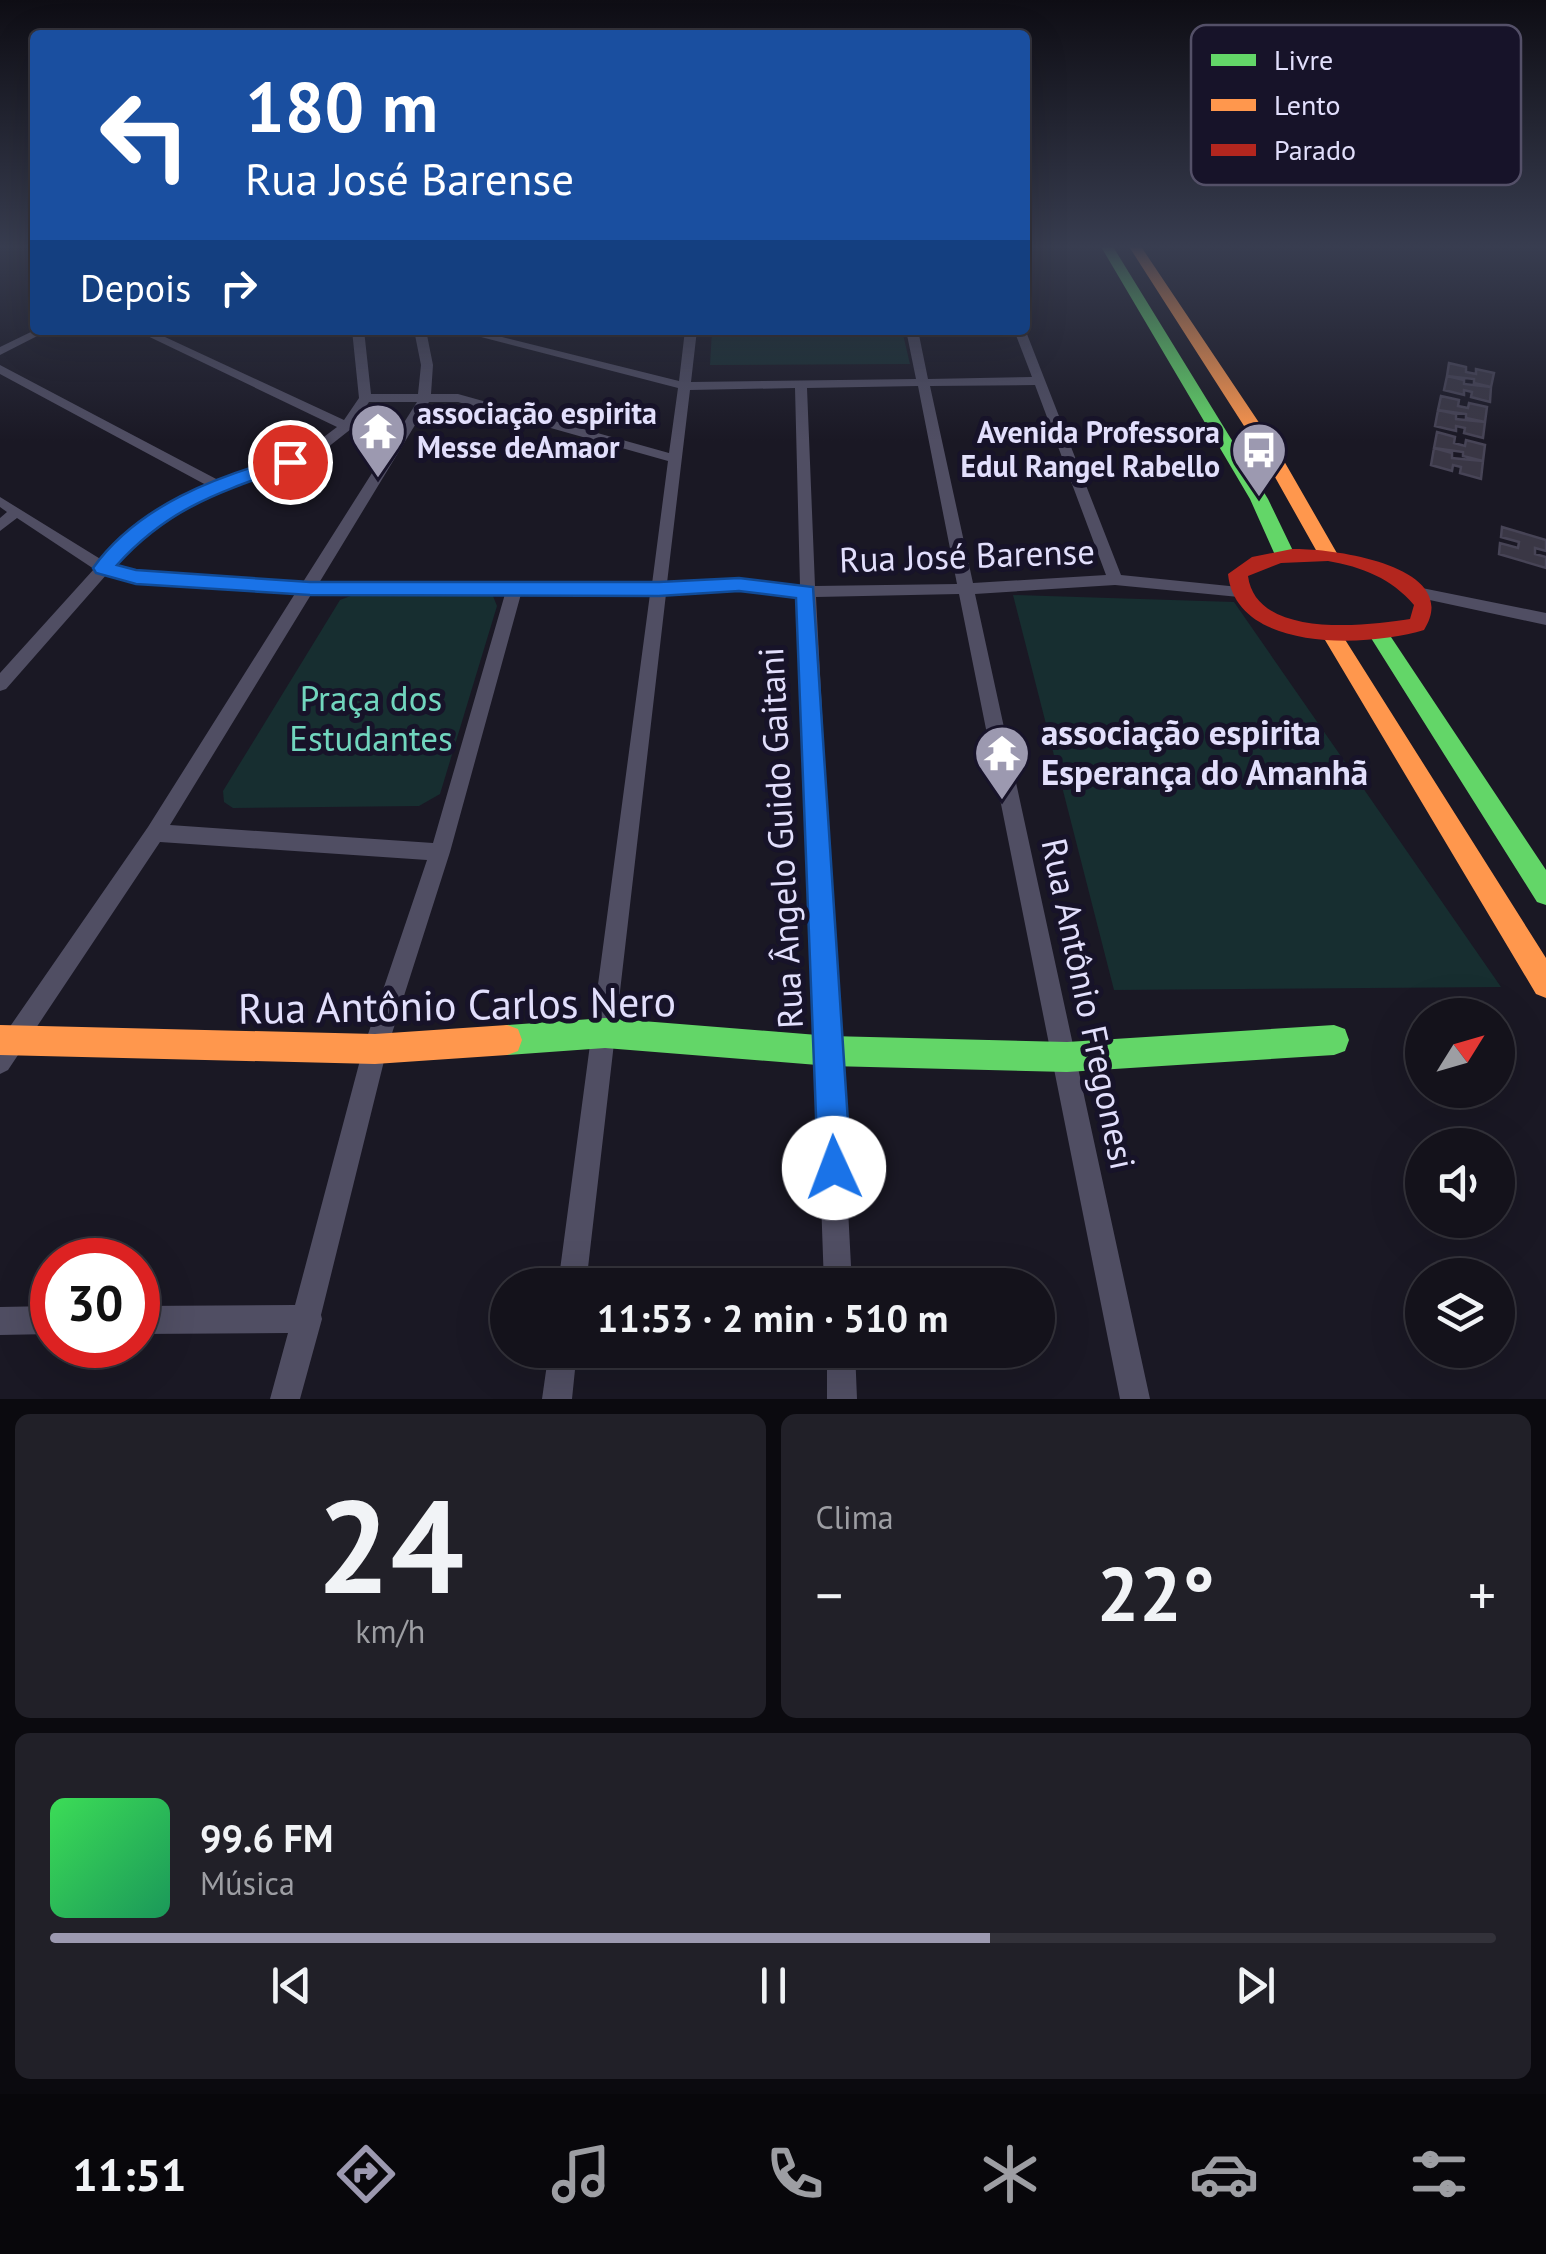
<!DOCTYPE html>
<html lang="pt">
<head>
<meta charset="utf-8">
<style>
	body { margin:0; font-family:"PT Sans",sans-serif; background:#212028; color:#f1f3f6; height:100vh; display:flex; flex-direction:column; font-size:38px; white-space:nowrap }
	* { box-sizing:border-box; margin:0 }
	p { font-size:32px; color:#9d9ea3 }
	.icon { flex:none; width:55px; height:55px; fill:none; stroke:currentColor; stroke-width:2; stroke-linecap:round; stroke-linejoin:round }
	.map { position:relative; height:1399px; overflow:hidden }
	.sheet { display:flex; flex-direction:column; gap:15px; padding:15px; background:#0b0a0f; flex:1 }
	.sheet>* { flex:none }
	.hud { position:absolute; left:30px; top:30px; width:1000px; height:305px; border-radius:10px; box-shadow:0 10px 40px #0002,0 0 0 2px #33323a; background:#1a4fa0; color:#fff; overflow:hidden }
	.needle { width:65px; rotate:53deg }
	.tools { position:absolute; left:1405px; top:998px; display:grid; gap:20px }
	.tools a { display:grid; place-items:center; width:110px; height:110px; border-radius:50%; background:#14121b; box-shadow:0 10px 40px #0002,0 0 0 2px #33323a; font-size:50px }
	.speed { position:absolute; left:30px; top:1238px; display:flex; gap:20px; font-size:50px; font-weight:700; text-align:center }
	.speed>* { display:grid; place-content:center; width:130px; height:130px; border-radius:50%; background:#14121b; box-shadow:0 10px 40px #0002,0 0 0 2px #33323a; line-height:1 }
	.speed .limit { border:15px solid #d22; background:#fff; color:#111 }
	.pin { position:absolute; display:grid; place-items:center; width:85px; height:85px; color:#fff; margin:-42px; border:5px solid #fff; border-radius:50%; box-shadow:0 2px 10px #0007 }
	.me { position:absolute; width:110px; margin:-55px; rotate:358deg; stroke-linejoin:round; filter:drop-shadow(0 0 8px #0008) }
	.turn { display:flex; align-items:center; gap:35px; height:210px; padding:0 50px; font-size:45px }
	.turn .icon { width:130px; height:130px; stroke-width:2.5 }
	.turn b { display:block; font-size:70px; line-height:85px }
	.then { display:flex; align-items:center; height:95px; padding:0 50px; background:#0003; gap:20px; font-size:38px }
	.big { font-size:75px; font-weight:700; line-height:1.1 }
	.sheet .tile { flex:1; display:flex; flex-direction:column; justify-content:center; gap:15px; min-width:0; padding:0 35px; border-radius:15px; background:#212028 }
	.sheet .dial { align-items:center; gap:0 }
	.dial b { font-size:130px; line-height:1 }
	.song { display:flex; align-items:center; gap:30px }
	.cover { width:120px; height:120px; border-radius:15px; background:linear-gradient(135deg,hsl(130 70% 55%),hsl(150 70% 35%)) }
	.played { height:10px; border-radius:5px; background:linear-gradient(90deg,#9c99b0 65%,#33323a 65%) }
	.keys { display:flex; justify-content:space-around; direction:ltr }
	.heat { display:flex; justify-content:space-between; align-items:center; font-size:55px; direction:ltr }
	.sheet .tiles { flex:1; display:grid; gap:15px; grid-template-columns:1fr 1fr }
	.tile:last-child { grid-column:span 2 }
	.trip { position:absolute; left:490px; top:1268px; width:565px; height:100px; border-radius:50px; background:#14121b; box-shadow:0 10px 40px #0002,0 0 0 2px #33323a; font-weight:700; line-height:100px; text-align:center }
	.tab-bar { display:flex; height:160px; justify-content:space-around; align-items:center; background:#08070b; color:#9d9ea3 }
	.tab-bar .icon { width:70px; height:70px }
	.tab-bar .current { color:#9c99b0 }
	.tab-bar b { font-size:45px; color:#f1f3f6 }
	.map>svg:first-child { display:block }
	.green { fill:#172e30 }
	.building { fill:#3a3745; stroke:#474456; stroke-width:2.5 }
	.lines { fill:none; stroke-linecap:round; stroke-linejoin:round }
	.street { fill:#504e63; fill-rule:evenodd }
	.fast { fill:#63d668; fill-rule:evenodd }
	.slow { fill:#ff974d; fill-rule:evenodd }
	.jam { fill:#b3261e; fill-rule:evenodd }
	.route { fill:#1a73e8; stroke:#114b97; stroke-width:2.5 }
	.labels { text-anchor:middle; stroke-width:10; stroke-linejoin:round; paint-order:stroke }
	.far-poi-label { font-size:30px; font-weight:bold; fill:#e2dffc; stroke:#171329; text-anchor:start }
	.street-label { font-size:35px; fill:#e2dffc; stroke:#171329 }
	.park-label { font-size:35px; fill:#71d6be; stroke:#171329 }
	.poi-label { font-size:35px; font-weight:bold; fill:#e2dffc; stroke:#171329; text-anchor:start }
	.near-street-label { font-size:42px; fill:#e2dffc; stroke:#171329 }
	.key { fill:#171329; stroke:#545068; stroke-width:2.5 }
	.key-label { font-size:28px; fill:#e2dffc }
</style>
</head>
<body>
<div class="map">
<svg width="1546" height="1399" viewBox="0 0 1546 1399">
	<rect width="100%" height="100%" fill="#1a1824"/>
	<path class="green" d="M712,330h190l8,34 -200,1z
		M483,591l10,5 4,10 -57,188 -21,12 -186,2 -9,-6 -1,-11 117,-191 21,-8z
		M1013,595l221,7 267,385 -387,3z"/>
	<path class="building" d="M1449,363l17,4v5l10,2v-5l18,4 -3,14 -17,-4v-4l-27,-3z
		M1447,376l17,4v4l27,3 -1,15 -19,-5 1,-5 -8,-2v5l-20,-5z
		M1441,396l18,4 -1,6 10,2 1,-5 18,4 -2,15 -19,-4v-4l-28,-4z
		M1438,410l18,4v5l29,3 -2,16 -19,-5 1,-5 -9,-2v5l-21,-5z
		M1437,432l18,5 -1,6 11,3 1,-6 19,5 -2,16 -20,-5v-4l-29,-4z
		M1434,448l18,5v5l31,3 -2,18 -21,-6 1,-6 -8,-2 -1,6 -21,-6z
		M1502,527l44,13v11l-11,-3v6l11,3v11l-47,-14 1,-11 18,5 1,-6 -18,-5z"/>
	<g class="lines">
		<path class="street" d="M1025,329l96,246 118,12 8,5 -8,5 -124,-12 -140,9 175,805h-30l-161,-805 -143,3 36,688h-28l-24,-688 -61,-7 -73,4 -80,691h-28l92,-691h-129l-71,258 -63,197 -66,266 1,4 -22,80h-30l18,-66 -150,1v-28l157,-1 68,-256 64,-189 -267,-18 -152,228 -8,4v-33l148,-214 148,-235 -160,-10 -29,-8 -101,115 -6,2v-18l94,-104 -77,-51 -17,13v-13l7,-6 -7,-5v-10l102,63 28,-30 27,-21 51,-23 -208,-112v-9l220,116 88,-32 29,-22 -202,-97h15l194,90 15,-22 -7,-68h12l7,64h47l3,-29 -7,-35h12l7,35 -2,29h27l211,59 9,-65 -224,-58h20l205,51 6,-51h12l-6,52 225,-3 -10,-49h12l10,49 104,-2 -18,-47zM1035,385l71,190 -133,8 -43,-197zM918,386l39,198 -142,2 -8,-198zM795,388l5,198 -61,-6 -72,3 23,-193zM369,402h48l-114,180 -167,-10 -22,-6 26,-30 27,-21 57,-26 94,-34 33,-26zM429,402h29l210,59 -16,123 -333,-1zM312,593l193,1 -72,249 -263,-18z
			M35,330h14l-49,25v-8z
			M1417,587l129,26v12l-135,-29 -2,-4z
			M52,1306v28l-52,1v-28z
			M549,1350h28l-5,49h-30z
			M827,1350h28l2,49h-30z"/>
		<path class="fast" d="M1100,245h12l156,254 27,56 -3,4h-14l-3,-4 -25,-56z
			M1378,625l7,3 161,242v35l-9,-3 -166,-264 -4,-5z
			M605,1018l225,18 237,6 267,-17 11,4 4,11 -4,11 -11,4 -267,17 -237,-6 -225,-18 -98,7 -11,-4 -4,-11 4,-11 11,-4z"/>
		<path class="slow" d="M1128,245h12l140,209 58,101 -3,4h-14l-59,-105z
			M1332,627l7,3 207,328v40l-10,-4 -211,-354 -4,-5z
			M0,1025l375,9 132,-9 11,4 4,11 -4,11 -11,4 -132,9 -375,-9z"/>
		<path class="jam" d="M1292,549c41,-1 172,17 132,81 -56,17 -188,23 -196,-56l24,-17zM1328,561c34,6 63,17 86,44l-4,14c-44,7 -154,20 -162,-43l33,-13z"/>
	</g>
	<linearGradient id="sky" x2="0" y2="1"><stop stop-color="#0e0d14"/><stop offset="0.56" stop-color="#383d50"/><stop offset="1" stop-color="#383d50" stop-opacity="0"/></linearGradient>
	<rect width="1546" height="441" fill="url(#sky)"/>
	<path class="route" d="M290,456l8,6 -2,3c-73,26 -126,41 -179,100l19,5 174,12h349l80,-4 74,9 38,581 -5,12 -12,5 -11,-5 -5,-12 -22,-570 -57,-7 -80,5 -349,-1 -174,-11 -40,-11 -3,-5c45,-63 124,-92 197,-112z"/>
	<defs>
		<g id="temple-pin" transform="scale(2.875)"><path d="M0 17L-7.5 6A9.5 9.5 0 1 1 7.5 6Z" fill="#9c99b0" stroke="#171329"/><path d="M0-6L5-2H3V0L6.5 2.5H4V6H1.5V3h-3V6H-4V2.5H-6.5L-3 0V-2H-5Z" fill="#fff"/></g>
		<g id="bus-pin" transform="scale(2.875)"><path d="M0 17L-7.5 6A9.5 9.5 0 1 1 7.5 6Z" fill="#9c99b0" stroke="#171329"/><path d="M-5-6H5V4H4V6H2V4H-2V6H-4V4H-5ZM-3.5-4V0h7V-4ZM-3.5 1.2v1.5H-2V1.2ZM2 1.2v1.5H3.5V1.2Z" fill="#fff"/></g>
	</defs>
	<g fill-rule="evenodd">
		<use href="#temple-pin" x="378" y="431"/>
		<use href="#bus-pin" x="1259" y="450"/>
		<use href="#temple-pin" x="1002" y="753"/>
	</g>
	<g class="labels">
		<g class="far-poi-label">
			<text x="417" y="424">associação espirita<tspan x="417" dy="34">Messe deAmaor</tspan></text>
			<text x="1220" y="443" text-anchor="end">Avenida Professora<tspan x="1220" dy="34">Edul Rangel Rabello</tspan></text>
		</g>
		<g class="street-label">
			<text transform="translate(967 556) rotate(-2)" y="12">Rua José Barense</text>
			<text transform="translate(781 838) rotate(-93)" y="12">Rua Ângelo Guido Gaitani</text>
			<text transform="translate(1088 1004) rotate(78)" y="12">Rua Antônio Fregonesi</text>
		</g>
		<g class="park-label">
			<text x="371" y="711">Praça dos<tspan x="371" dy="40">Estudantes</tspan></text>
		</g>
		<g class="poi-label">
			<text x="1041" y="745">associação espirita<tspan x="1041" dy="40">Esperança do Amanhã</tspan></text>
		</g>
		<g class="near-street-label">
			<text transform="translate(457 1005) rotate(-1)" y="15">Rua Antônio Carlos Nero</text>
		</g>
	</g>
	<rect x="1191" y="25" width="330" height="160" rx="15" class="key"/>
	<rect x="1211" y="54" width="45" height="12" fill="#63d668"/>
	<rect x="1211" y="99" width="45" height="12" fill="#ff974d"/>
	<rect x="1211" y="144" width="45" height="12" fill="#b3261e"/>
	<g class="key-label">
		<text x="1274" y="70">Livre</text>
		<text x="1274" y="115">Lento</text>
		<text x="1274" y="160">Parado</text>
	</g>
</svg>
<div class="tools">
<a><svg class="needle" viewBox="-14 -14 28 28"><path d="M0-13l5 13h-10z" fill="#e53935"/><path d="M0 13l5-13h-10z" fill="#9d9ea3"/></svg></a>
<a><svg class="icon" aria-label="sound" viewBox="0 0 24 24"><path d="M4 9h4l5-4v14l-5-4H4zM17 9q2 3 0 6"/></svg></a>
<a><svg class="icon" aria-label="layers" viewBox="0 0 24 24"><path d="M12 4l9 5-9 5-9-5zM3 14l9 5 9-5"/></svg></a>
</div>
<div class="speed"><div class="limit">30</div></div>
<div class="pin" style="left:290px;top:462px;background:#d93025"><svg class="icon" aria-label="arrive" viewBox="0 0 24 24"><path d="M6 21V4h12l-3 4 3 4H6"/></svg></div>
<svg class="me" style="left:834px;top:1168px" viewBox="-20 -20 40 40"><circle r="19" fill="#fff"/><path d="M0-13L10 11 0 6-10 11z" fill="#1a73e8"/></svg>
<div class="trip">11:53 · 2 min · 510 m</div>
<div class="hud">
<div class="turn"><svg class="icon" aria-label="left" viewBox="0 0 24 24"><path d="M17 20v-9H6M10 6l-5 5 5 5"/></svg><div><b>180 m</b>Rua José Barense</div></div>
<div class="then">Depois<svg class="icon" aria-label="right" viewBox="0 0 24 24"><path d="M7 20v-9h11M14 6l5 5-5 5"/></svg></div>
</div>
</div>
<section class="sheet">
<div class="tiles">
<div class="tile dial"><b>24</b><p>km/h</p></div>
<div class="tile"><p>Clima</p>
<div class="heat"><a>−</a><b class="big">22°</b><a>+</a></div>
</div>
<div class="tile">
<div class="song"><i class="cover"></i><div><b>99.6 FM</b><p>Música</p></div></div>
<div class="played"></div>
<div class="keys"><svg class="icon" aria-label="previous" viewBox="0 0 24 24"><path d="M18 5L8 12l10 7zM5 5v14"/></svg><svg class="icon" aria-label="pause" viewBox="0 0 24 24"><path d="M8 5v14M16 5v14"/></svg><svg class="icon" aria-label="next" viewBox="0 0 24 24"><path d="M6 5l10 7-10 7zM19 5v14"/></svg></div>
</div>
</div>
</section>
<nav class="tab-bar">
<b>11:51</b>
<svg class="icon current" aria-label="directions" viewBox="0 0 24 24"><path d="M12 3l9 9-9 9-9-9zM9 14v-3h6M13 9l2 2-2 2"/></svg>
<svg class="icon" aria-label="music" viewBox="0 0 24 24"><path d="M9 18V5l10-2v13"/><circle cx="6" cy="18" r="3"/><circle cx="16" cy="16" r="3"/></svg>
<svg class="icon" aria-label="phone" viewBox="0 0 24 24"><path d="M5 4h4l2 5-3 2q2 4 5 5l2-3 5 2v4C11 20 4 13 5 4z"/></svg>
<svg class="icon" aria-label="climate" viewBox="0 0 24 24"><path d="M12 3v18M4 7l16 10M4 17L20 7"/></svg>
<svg class="icon" aria-label="car" viewBox="0 0 24 24"><path d="M5 17H2v-5l4-1 3-4h7l3 4 3 1v5h-3M9 17h6M6 11h13"/><circle cx="7" cy="17" r="2"/><circle cx="17" cy="17" r="2"/></svg>
<svg class="icon" aria-label="filters" viewBox="0 0 24 24"><path d="M4 7h16M4 17h16"/><circle cx="9" cy="7" r="2"/><circle cx="15" cy="17" r="2"/></svg>
</nav>
</body>
</html>
